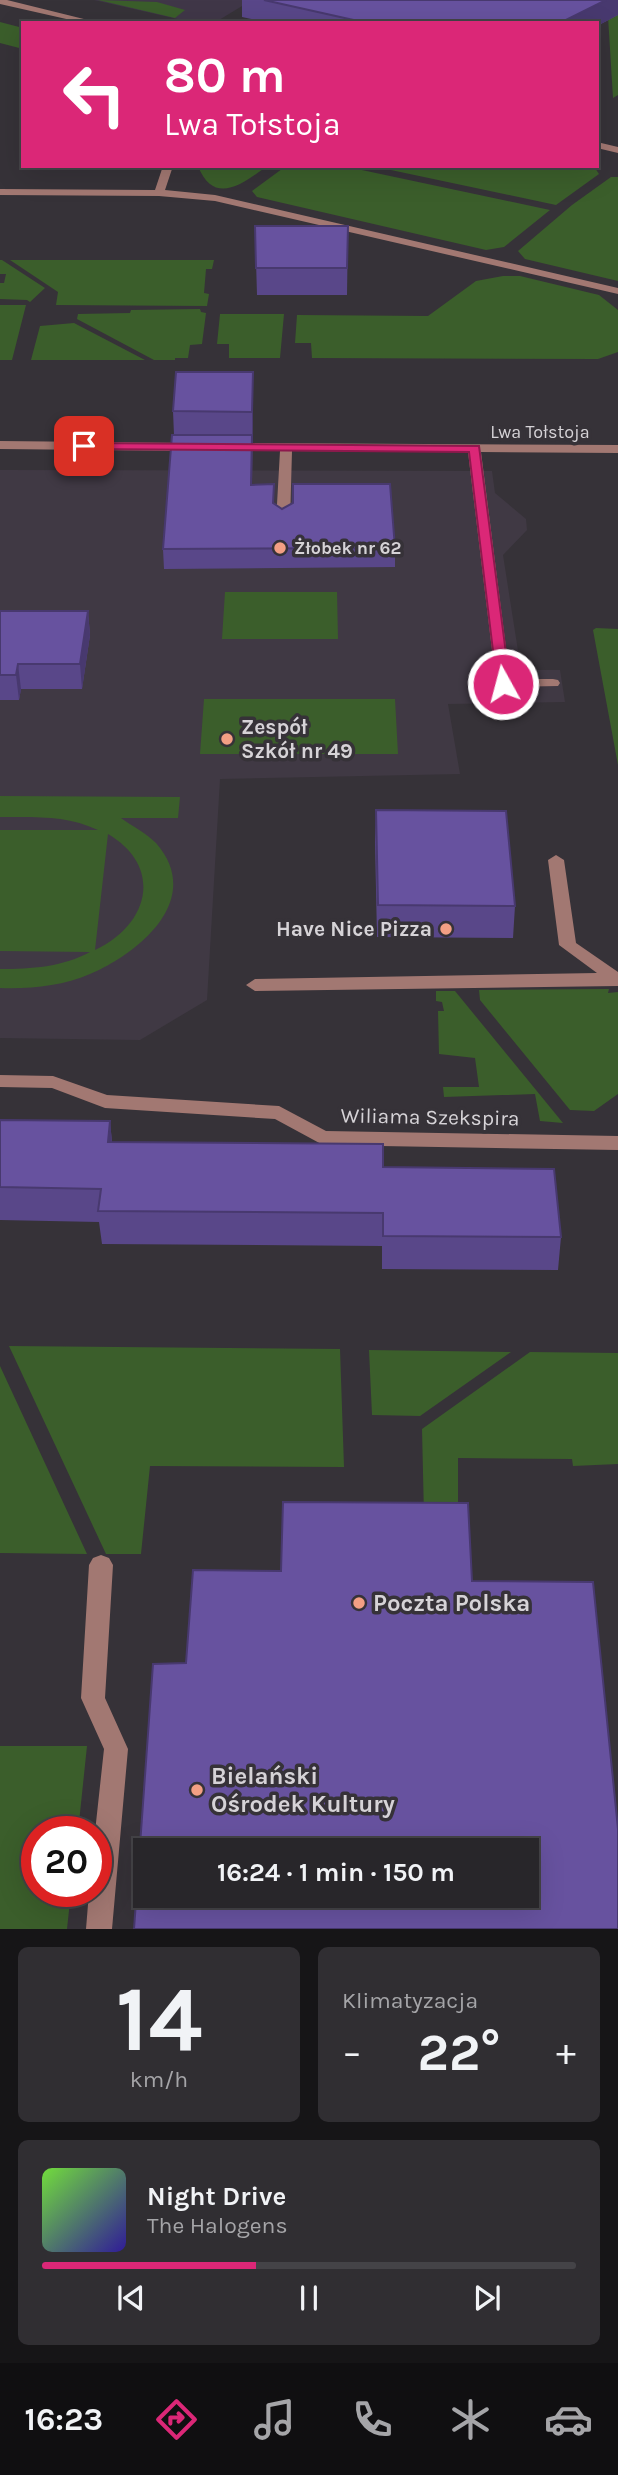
<!DOCTYPE html>
<html lang="pl">
<head>
<meta charset="utf-8">
<style>
	body { margin:0; font-family:Karla,sans-serif; background:#302e32; color:#f1f3f6; height:100vh; display:flex; flex-direction:column; font-size:26px; white-space:nowrap }
	* { box-sizing:border-box; margin:0 }
	p { font-size:23px; color:#a5a5a8 }
	.icon { flex:none; width:38px; height:38px; fill:none; stroke:currentColor; stroke-width:2; stroke-linecap:round; stroke-linejoin:round }
	.map { position:relative; height:1929px; overflow:hidden }
	.side { display:flex; flex-direction:column; gap:18px; padding:18px; background:#161517; flex:1 }
	.side>* { flex:none }
	.hud { position:absolute; left:21px; top:21px; width:578px; height:147px; border-radius:0px; box-shadow:0 7px 28px #0002,0 0 0 2px #444347; background:#db2777; color:#fff; overflow:hidden }
	.speed { position:absolute; left:21px; top:1816px; display:flex; gap:14px; font-size:35px; font-weight:700; text-align:center }
	.speed>* { display:grid; place-content:center; width:91px; height:91px; border-radius:50%; background:#28262a; box-shadow:0 7px 28px #0002,0 0 0 2px #444347; line-height:1 }
	.speed .limit { border:10px solid #d22; background:#fff; color:#111 }
	.pin { position:absolute; display:grid; place-items:center; width:60px; height:60px; color:#fff; margin:-30px; border-radius:14px; box-shadow:0 4px 10px #0006 }
	.me { position:absolute; width:77px; margin:-38px; rotate:353deg; stroke-linejoin:round; filter:drop-shadow(0 0 5px #0008) }
	.turn { display:flex; align-items:center; gap:24px; height:147px; padding:0 28px; font-size:32px }
	.turn .icon { width:91px; height:91px; stroke-width:2.5 }
	.turn b { display:block; font-size:49px; line-height:60px }
	.big { font-size:52px; font-weight:700; line-height:1.1 }
	.side .widget { flex:1; display:flex; flex-direction:column; justify-content:center; gap:10px; min-width:0; padding:0 24px; border-radius:10px; background:#302e32 }
	.side .dial { align-items:center; gap:0 }
	.dial b { font-size:91px; line-height:1 }
	.song { display:flex; align-items:center; gap:21px }
	.cover { width:84px; height:84px; border-radius:10px; background:linear-gradient(135deg,hsl(100 70% 55%),hsl(250 70% 35%)) }
	.played { height:7px; border-radius:4px; background:linear-gradient(90deg,#db2777 40%,#444347 40%) }
	.keys { display:flex; justify-content:space-around; direction:ltr }
	.heat { display:flex; justify-content:space-between; align-items:center; font-size:38px; direction:ltr }
	.side .tiles { flex:1; display:grid; gap:18px; grid-template-columns:1fr 1fr }
	.widget:last-child { grid-column:span 2 }
	.trip { position:absolute; left:133px; top:1838px; width:406px; height:70px; border-radius:0px; background:#28262a; box-shadow:0 7px 28px #0002,0 0 0 2px #444347; font-weight:700; line-height:70px; text-align:center }
	.dock { display:flex; height:112px; justify-content:space-around; align-items:center; background:#100f11; color:#a5a5a8 }
	.dock .icon { width:49px; height:49px }
	.dock .current { color:#db2777 }
	.dock b { font-size:32px; color:#f1f3f6 }
	.map>svg:first-child { display:block }
	.commercial { fill:#403748 }
	.built { fill:#403944 }
	.green { fill:#3b5e2b; fill-rule:evenodd }
	.lines { fill:none; stroke-linecap:round; stroke-linejoin:round }
	.minor { fill:#a27872; fill-rule:evenodd }
	.wall { fill:#594789 }
	.shaded-wall { fill:#48396f }
	.building { fill:#67529f; stroke:#48396f; stroke-width:2; fill-rule:evenodd }
	.route { fill:#db2777; stroke:#8e194d; stroke-width:2 }
	.poi-dot { fill:#f39f84; stroke:#363238; stroke-width:2.5 }
	.labels { text-anchor:middle; stroke-width:7; stroke-linejoin:round; paint-order:stroke }
	.far-street-label { font-size:18px; fill:#d6d3d7; stroke:#363238 }
	.far-poi-label { font-size:18px; font-weight:bold; fill:#d6d3d7; stroke:#363238; text-anchor:start }
	.poi-label { font-size:21px; font-weight:bold; fill:#d6d3d7; stroke:#363238; text-anchor:start }
	.street-label { font-size:21px; fill:#d6d3d7; stroke:#363238 }
	.near-poi-label { font-size:24px; font-weight:bold; fill:#d6d3d7; stroke:#363238; text-anchor:start }
</style>
</head>
<body>
<div class="map">
<svg width="618" height="1929" viewBox="0 0 618 1929">
	<rect width="100%" height="100%" fill="#363238"/>
	<path class="commercial" d="M94,0h158l-38,23h-19z"/>
	<path class="built" d="M0,470l492,1 3,22 31,26 1,11 -24,25 18,115h39l5,32 -117,2 12,70 -240,5 -13,221 -67,40 -140,-2z"/>
	<path class="green" d="M98,0l59,2 28,8 -10,8z
		M607,0h11v95l-5,3z
		M0,22l23,6v21l-23,-6z
		M198,166h69c-23,17 -53,41 -69,0z
		M286,166h57l207,44 -46,37 -18,3 -229,-53 -5,-6z
		M372,166h215l8,2 4,6 -43,31z
		M611,177h7v104l-93,-22 -7,-8 54,-46z
		M0,260h2l43,28 -15,14 -3,-2 -27,-1v-16h4l2,-9h-6z
		M10,260h204l-2,9h-6l-2,24 5,1 -2,12 -151,-1 2,-13z
		M503,276h17l79,19 19,15v42l-20,7 -286,-1 -1,-15h-16l2,-28 131,1 48,-35z
		M0,305h26l-14,55h-12z
		M200,309l1,3 5,1 -4,31 -12,1 -2,13h-13v2h-21l-77,-41 1,-5 52,-1 1,-3z
		M220,314h64l-4,44h-51v-14h-12z
		M74,323l71,37h-114l9,-34z
		M225,592h112l1,47h-116z
		M596,628l22,1v136l-25,-135z
		M204,699h191l3,55h-198z
		M0,796l180,1 -2,21h-57c11,8 25,15 35,25 49,56 -17,110 -66,131 -28,12 -59,15 -90,14v-19c32,0 62,-2 90,-17l-90,-1v-121h98c-31,-15 -64,-13 -98,-13zM108,834c56,33 41,91 -13,116z
		M609,989l-1,4 10,-1v102l-24,17 -24,-1 -90,-110 -1,-10z
		M436,991h19l108,132 -23,-2 -5,-27 -91,3 -1,-10h36l-4,-29 -36,-4 -1,-43h6l-2,-9 -6,-1z
		M9,1346l331,3 4,118 -194,-1 -9,88h-35z
		M369,1350l142,2 -91,64 -48,-1z
		M530,1352l88,1v111l-45,2 -1,-7 -114,-1v58h-34l-2,-87z
		M0,1366l87,188 -87,-1z
		M0,1746h87l-9,86h-41v60h34l-4,37h-67z"/>
	<g class="lines">
		<path class="minor" d="M0,0h7l93,23h-16l-84,-19z
			M597,142l21,5v6l-21,-5z
			M163,166h10l-8,24 50,5 403,93v6l-403,-93 -56,-5 -159,-1v-6l155,1z
			M0,441l192,2 6,4 -6,4 -192,-2z
			M231,443l387,2v8l-137,-1 29,227h43l5,1 2,3 -2,3 -55,1 -7,-4 -28,-231 -176,-1 -2,71 -7,4 -7,-4 4,-71 -53,-1 -2,-3z
			M556,855l8,5 12,83 42,29v14l-363,5 -9,-6 9,-6 342,-6 -38,-28 -11,-85z
			M0,1075l53,1 54,19 172,11 47,25 292,5v14l-295,-5 -48,-26 -170,-11 -53,-20 -52,-1z
			M101,1555l8,3 4,7 -8,133 23,51 -16,180h-26l3,-37h7l-1,-60 9,-83 -23,-51 8,-133 4,-7z"/>
	</g>
	<path class="wall" d="M242,0h376v15l-21,11v-3h-328l-27,-6z
		M255,226h93l-1,69h-90z
		M253,400l-1,85 30,24 113,39v19l-231,2 -1,-20 11,-114 -1,-24z
		M0,611h88l2,24 -8,54h-61l-2,11h-19z
		M376,810l139,96 -2,32 -136,-1 -2,-95z
		M0,1120l110,1 2,21 271,25 178,70 -3,33 -176,-1v-23l-280,-2 -3,-22 -99,-2z"/>
	<path class="shaded-wall" d="M606,0h12v15l-21,11v-3h-37z
		M253,372v68l-1,-28z
		M88,611l2,24 -8,54 -2,-25z
		M18,664l3,25 -2,11 -3,-25z
		M110,1121l3,33 -5,-12z"/>
	<path class="building" d="M264,0h342l-46,23h-193z
		M255,226h93l-1,42h-91z
		M176,372h77l-1,40 -79,-1z
		M172,435h80l-1,50 23,-1 -1,19 9,6 11,-6v-19h97l5,64 -232,1z
		M0,611h88l-8,53h-62l-2,11h-16z
		M376,810l130,1 9,95 -137,-1z
		M0,1120l110,1 -2,21 275,2v23l171,2 7,68 -178,-1v-23l-285,-2 3,-22 -101,-2z
		M283,1502l185,1 4,78 121,1 25,247v100h-484l19,-265 33,-1 7,-93 88,1zM145,1850h382v45h-382z"/>
	<path class="route" d="M80,443l399,3 31,238 -7,4 -6,-4 -28,-232 -385,-3 -6,-3z"/>
	<g class="poi-dot">
		<circle cx="280" cy="548" r="7"/>
		<circle cx="227" cy="739" r="7"/>
		<circle cx="446" cy="929" r="7"/>
		<circle cx="359" cy="1603" r="7"/>
		<circle cx="197" cy="1790" r="7"/>
	</g>
	<g class="labels">
		<g class="far-street-label">
			<text x="540" y="438">Lwa Tołstoja</text>
		</g>
		<g class="far-poi-label">
			<text x="294" y="554">Żłobek nr 62</text>
		</g>
		<g class="poi-label">
			<text x="241" y="734">Zespół<tspan x="241" dy="24">Szkół nr 49</tspan></text>
			<text x="432" y="936" text-anchor="end">Have Nice Pizza</text>
		</g>
		<g class="street-label">
			<text transform="translate(430 1117) rotate(1)" y="7">Wiliama Szekspira</text>
		</g>
		<g class="near-poi-label">
			<text x="373" y="1611">Poczta Polska</text>
			<text x="211" y="1784">Bielański<tspan x="211" dy="28">Ośrodek Kultury</tspan></text>
		</g>
	</g>
</svg>
<div class="speed"><div class="limit">20</div></div>
<div class="pin" style="left:84px;top:446px;background:#d93025"><svg class="icon" aria-label="arrive" viewBox="0 0 24 24"><path d="M6 21V4h12l-3 4 3 4H6"/></svg></div>
<svg class="me" style="left:503px;top:684px" viewBox="-20 -20 40 40"><circle r="17" fill="#db2777" stroke="#fff" stroke-width="3"/><path d="M0-11L8 9 0 5-8 9z" fill="#fff"/></svg>
<div class="trip">16:24 · 1 min · 150 m</div>
<div class="hud">
<div class="turn"><svg class="icon" aria-label="left" viewBox="0 0 24 24"><path d="M17 20v-9H6M10 6l-5 5 5 5"/></svg><div><b>80 m</b>Lwa Tołstoja</div></div>
</div>
</div>
<section class="side">
<div class="tiles">
<div class="widget dial"><b>14</b><p>km/h</p></div>
<div class="widget"><p>Klimatyzacja</p>
<div class="heat"><a>−</a><b class="big">22°</b><a>+</a></div>
</div>
<div class="widget">
<div class="song"><i class="cover"></i><div><b>Night Drive</b><p>The Halogens</p></div></div>
<div class="played"></div>
<div class="keys"><svg class="icon" aria-label="previous" viewBox="0 0 24 24"><path d="M18 5L8 12l10 7zM5 5v14"/></svg><svg class="icon" aria-label="pause" viewBox="0 0 24 24"><path d="M8 5v14M16 5v14"/></svg><svg class="icon" aria-label="next" viewBox="0 0 24 24"><path d="M6 5l10 7-10 7zM19 5v14"/></svg></div>
</div>
</div>
</section>
<nav class="dock">
<b>16:23</b>
<svg class="icon current" aria-label="directions" viewBox="0 0 24 24"><path d="M12 3l9 9-9 9-9-9zM9 14v-3h6M13 9l2 2-2 2"/></svg>
<svg class="icon" aria-label="music" viewBox="0 0 24 24"><path d="M9 18V5l10-2v13"/><circle cx="6" cy="18" r="3"/><circle cx="16" cy="16" r="3"/></svg>
<svg class="icon" aria-label="phone" viewBox="0 0 24 24"><path d="M5 4h4l2 5-3 2q2 4 5 5l2-3 5 2v4C11 20 4 13 5 4z"/></svg>
<svg class="icon" aria-label="climate" viewBox="0 0 24 24"><path d="M12 3v18M4 7l16 10M4 17L20 7"/></svg>
<svg class="icon" aria-label="car" viewBox="0 0 24 24"><path d="M5 17H2v-5l4-1 3-4h7l3 4 3 1v5h-3M9 17h6M6 11h13"/><circle cx="7" cy="17" r="2"/><circle cx="17" cy="17" r="2"/></svg>
</nav>
</body>
</html>
